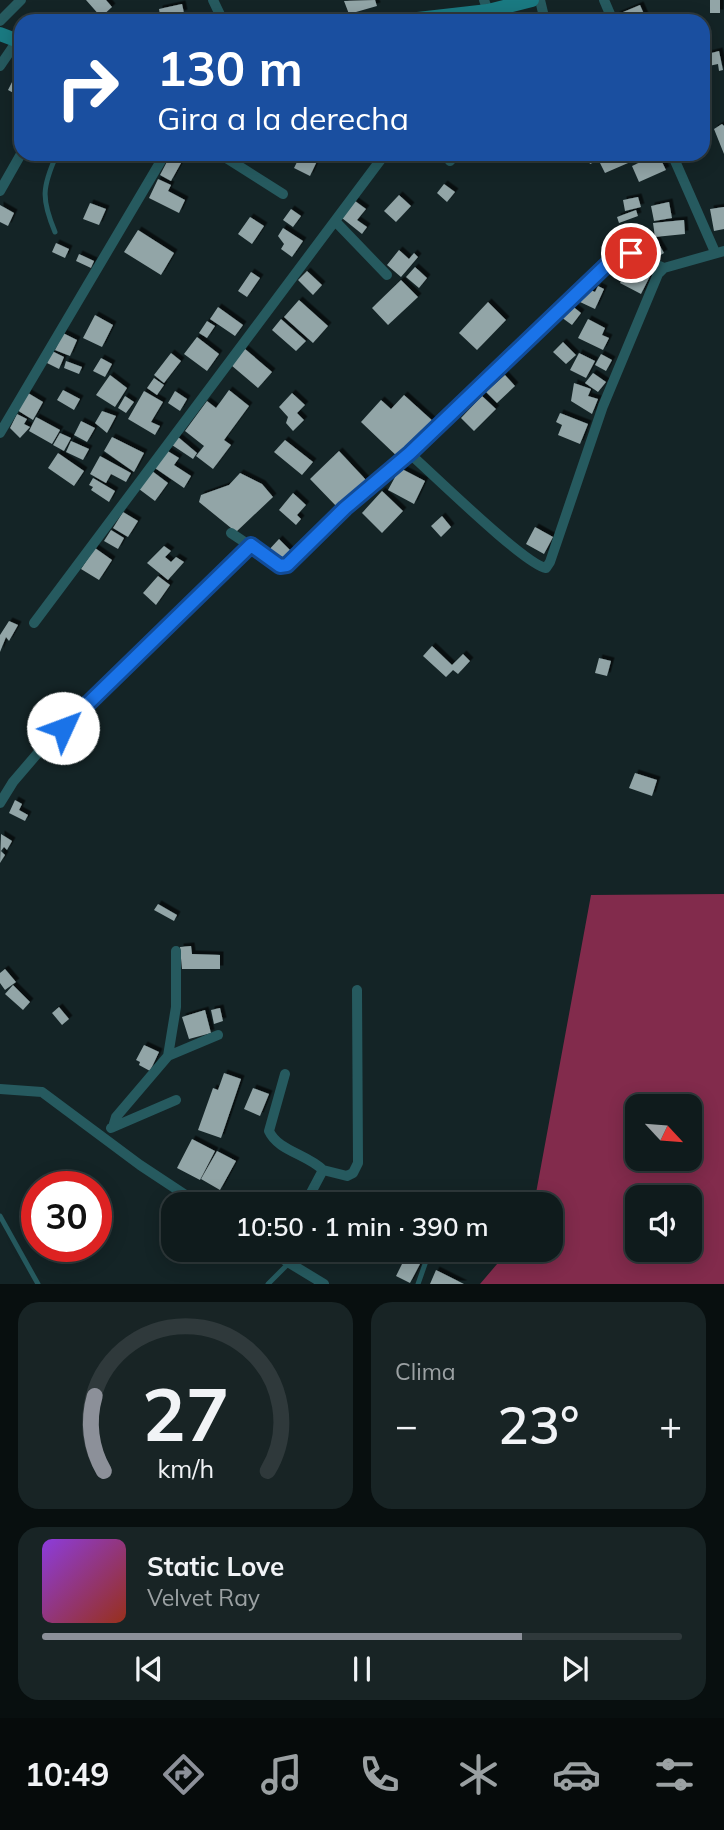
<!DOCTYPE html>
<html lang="es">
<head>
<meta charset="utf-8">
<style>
	body { margin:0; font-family:Mulish,sans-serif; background:#182425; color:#f1f3f6; height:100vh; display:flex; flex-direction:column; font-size:26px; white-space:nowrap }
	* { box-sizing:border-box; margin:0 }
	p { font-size:23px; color:#9ba1a3 }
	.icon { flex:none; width:38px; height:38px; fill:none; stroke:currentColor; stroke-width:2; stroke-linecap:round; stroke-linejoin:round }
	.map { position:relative; height:1284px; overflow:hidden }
	.sheet { display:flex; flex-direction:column; gap:18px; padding:18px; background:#080f0f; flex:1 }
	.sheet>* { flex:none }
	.guide { position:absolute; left:14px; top:14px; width:696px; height:147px; border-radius:21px; box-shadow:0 4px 18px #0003,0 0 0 2px #2f393b; background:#1a4fa0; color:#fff; overflow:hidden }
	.needle { width:46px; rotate:116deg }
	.tools { position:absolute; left:625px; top:1094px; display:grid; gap:14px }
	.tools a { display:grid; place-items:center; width:77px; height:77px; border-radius:14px; background:#0f1b1c; box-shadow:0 4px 18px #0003,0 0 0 2px #2f393b; font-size:35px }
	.speed { position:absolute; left:21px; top:1171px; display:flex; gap:14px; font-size:35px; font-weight:700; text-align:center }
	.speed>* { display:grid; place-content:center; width:91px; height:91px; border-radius:50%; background:#0f1b1c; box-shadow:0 4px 18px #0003,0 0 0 2px #2f393b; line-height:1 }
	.speed .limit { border:10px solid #d22; background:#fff; color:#111 }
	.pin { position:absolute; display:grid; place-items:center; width:60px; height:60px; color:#fff; margin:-30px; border:4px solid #fff; border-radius:50%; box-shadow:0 2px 7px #0007 }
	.me { position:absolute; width:77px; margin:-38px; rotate:47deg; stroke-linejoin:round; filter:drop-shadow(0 0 5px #0008) }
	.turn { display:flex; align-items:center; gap:24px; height:147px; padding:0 28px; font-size:32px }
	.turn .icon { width:91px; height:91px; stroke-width:2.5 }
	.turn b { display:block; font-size:49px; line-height:60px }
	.big { font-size:52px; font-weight:600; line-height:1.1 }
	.sheet .widget { flex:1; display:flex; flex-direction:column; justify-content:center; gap:10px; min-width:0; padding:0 24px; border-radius:21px; background:#182425 }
	.sheet .dial { align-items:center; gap:0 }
	.dial svg { height:182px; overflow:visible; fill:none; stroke:#2f393b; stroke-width:7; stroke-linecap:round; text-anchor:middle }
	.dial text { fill:#f1f3f6; stroke:none }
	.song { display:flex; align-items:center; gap:21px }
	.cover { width:84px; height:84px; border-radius:10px; background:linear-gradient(135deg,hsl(270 70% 55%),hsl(10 70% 35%)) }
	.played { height:7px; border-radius:4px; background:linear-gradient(90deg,#8c9099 75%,#2f393b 75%) }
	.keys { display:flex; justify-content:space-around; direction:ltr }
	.heat { display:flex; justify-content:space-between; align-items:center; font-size:38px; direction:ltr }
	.sheet .tiles { flex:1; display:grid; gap:18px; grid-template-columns:1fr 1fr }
	.widget:last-child { grid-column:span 2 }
	.trip { position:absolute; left:161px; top:1192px; width:402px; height:70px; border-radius:21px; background:#0f1b1c; box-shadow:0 4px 18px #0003,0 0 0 2px #2f393b; font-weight:600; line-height:70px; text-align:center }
	.dock { display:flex; height:112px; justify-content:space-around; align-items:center; background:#060b0b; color:#9ba1a3 }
	.dock .icon { width:49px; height:49px }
	.dock .selected { color:#8c9099 }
	.dock b { font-size:32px; color:#f1f3f6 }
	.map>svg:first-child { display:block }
	.forest { fill:#822b4c; fill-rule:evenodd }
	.building { fill:#92a5a7; filter:url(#shadow) }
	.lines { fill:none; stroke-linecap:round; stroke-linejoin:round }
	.lane { stroke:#265a5f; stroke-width:5 }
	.street { stroke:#265a5f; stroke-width:10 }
	.secondary { stroke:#1a7a82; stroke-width:14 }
	.route-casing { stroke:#114b97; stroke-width:18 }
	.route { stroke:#1a73e8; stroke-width:12 }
</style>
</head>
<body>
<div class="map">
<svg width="724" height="1284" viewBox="0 0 724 1284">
	<defs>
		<filter id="shadow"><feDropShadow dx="3.5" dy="-3.5" stdDeviation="0" flood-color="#0009"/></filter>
	</defs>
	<rect width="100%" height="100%" fill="#142426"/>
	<path class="forest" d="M724,894v390h-244l29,-34h42v-46h-17l57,-309zM637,1106h53v52h-53zM637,1197h53v53h-53z"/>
	<path class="building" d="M86,0h20l6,7 -11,10z
		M375,0l2,6 -28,8 -5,-13z
		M710,0h10v13h-10z
		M182,4l2,9 -23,8 -2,-12z
		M640,5l7,16h-29l-2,-6z
		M719,51l4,19 -4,1 -1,-7 -14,3v-12z
		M15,76l6,3v18l-13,-7z
		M722,124l2,2v28l-10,-25z
		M171,154h15l-15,27 -11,-6z
		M301,154l16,7 -7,15 -16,-8z
		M586,154h28l-24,10z
		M621,154h11l3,6 -30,13 -5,-10z
		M658,154l8,16 -27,12 -7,-16z
		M158,179l13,6 -3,6 17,9 -6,13 -30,-15z
		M444,184l11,8 -8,10 -10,-9z
		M399,195l12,11 -15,16 -12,-11z
		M638,197l3,10 -16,4 -2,-11z
		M355,201l11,8 -9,11 10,7 -5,7 -20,-16z
		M669,202l3,16 -18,3 -3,-15z
		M90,203l16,6 -7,16 -16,-6z
		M0,205l14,8 -6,13 -8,-4z
		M724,207v22l-10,2 -4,-22z
		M291,209l10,7 -8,11 -10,-7z
		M636,210l2,6 -19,7 -2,-6z
		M250,217l14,9 -12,18 -14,-10z
		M684,220l1,14 -30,3 -2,-14z
		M283,228l20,13 -11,16 -11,-8 3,-5 -6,-8z
		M138,230l36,23 -13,22 -37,-23z
		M653,234l11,19 -12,7 -11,-19z
		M56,243l13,6 -4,9 -13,-6z
		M399,250l10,9 5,-6 4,4 -17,20 -14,-12z
		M79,254l15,7 -3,7 -15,-7z
		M632,260l21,10 -12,24 -21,-11z
		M415,267l12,11 -8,10 -13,-11z
		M307,271l15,14 -9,10 -15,-15z
		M251,272l9,6 -13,19 -9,-6z
		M401,280l17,17 -30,28 -16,-17z
		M598,286l6,3 -9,20 -15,-7 6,-14 9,4z
		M299,300l29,26 -15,17 -29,-26z
		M488,302l18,18 -29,30 -18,-17z
		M571,305l10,8 -9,12 -11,-8z
		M218,307l25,18 -8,11 -25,-17z
		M95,315l18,10 -11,22 -19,-9z
		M281,319l25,22 -10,10 -24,-21z
		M588,319l17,9 -3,7 7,3 -6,12 -25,-12z
		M207,321l8,5 -8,12 -8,-5z
		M63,333l14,7 -7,16 -15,-6z
		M197,337l22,17 -12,17 -23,-17z
		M563,342l13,13 -10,9 -13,-12z
		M245,349l27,23 -14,16 -27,-23z
		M52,351l12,6 -5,12 -12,-6z
		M171,353l10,8 -17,22 -10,-8z
		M579,353l16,8 -9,17 -16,-8z
		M601,354l11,6 -6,11 -11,-6z
		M101,358l11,6 -7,13 -12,-6z
		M66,361l16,6 -3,7 -15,-6z
		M593,373l13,9 -8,10 -13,-9z
		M110,375l17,13 -12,19 -19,-12z
		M505,375l10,11 -18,17 -11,-11z
		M154,378l10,7 -7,10 -10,-7z
		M574,383l17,6 -3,7 10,3 -6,15 -21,-13z
		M63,390l17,9 -6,11 -17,-10z
		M229,390l20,16 -25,34 7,5 -18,24 -17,-13 8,-10 -19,-15 22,-30 9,7z
		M144,391l19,11 -12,20 9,4 -5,9 -27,-16z
		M175,391l12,8 -7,12 -12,-8z
		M28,393l15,9 -10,18 -16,-10z
		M292,393l13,12 -8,8 7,7 -11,11 -7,-8 2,-6 -9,-10z
		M404,395l31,28 -34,37 -40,-38 20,-22 10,9z
		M125,396l9,6 -8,11 -8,-5z
		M482,396l14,13 -22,22 -13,-13z
		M102,411l14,5 -9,17 -12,-10z
		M560,413l28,11 -8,20 -22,-9 4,-10 -6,-3z
		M17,414l10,5 -3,5 6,3 -10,11 -10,-10z
		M36,417l24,13 -8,14 -23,-13z
		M81,421l14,7 -8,14 -13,-7z
		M60,433l11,5 -7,13 -11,-6z
		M112,437l32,16 -10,19 -30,-21z
		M178,437l19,16 -4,6 -21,-14z
		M285,440l28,22 -11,13 -28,-23z
		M71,441l18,8 -6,11 -17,-8z
		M166,450l13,8 -5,7 17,11 -7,12 -29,-20z
		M339,451l28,30 -29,27 -28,-29z
		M58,453l26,18 -10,15 -26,-18z
		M100,456l31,17 -5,9 -15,-8 -5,9 -16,-9z
		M400,468l25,13 -11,23 -26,-14z
		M152,471l16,12 -13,18 -16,-12z
		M240,473l22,11 11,13 -37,35 -37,-30 2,-7 28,-10z
		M93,478l22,13 -6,11 -18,-12 2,-3 -4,-2z
		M382,491l21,20 -21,22 -20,-20z
		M293,493l13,12 -9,10 4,4 -5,6 -17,-15z
		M123,512l15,9 -10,16 -15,-9z
		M442,516l9,11 -10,10 -10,-11z
		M535,527l18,10 -9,17 -18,-10z
		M111,530l13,8 -6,11 -14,-8z
		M279,539l13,13 -12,13 -13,-13z
		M164,546l7,5 -6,6 6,5 5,-5 8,5 -16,18 -21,-17z
		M95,548l17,12 -13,20 -18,-11z
		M158,576l12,9 -14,20 -13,-12z
		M9,621l9,4 -9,16 -3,-4 -6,15v-17z
		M432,646l20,19 11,-11 7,7 -12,13 -5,-4 -7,7 -23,-21z
		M599,658l12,3 -4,15 -12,-3z
		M635,773l22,7 -5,16 -23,-8z
		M15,800l7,4 -3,6 9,5 -3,6 -16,-8z
		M1,834l11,7 -5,9 -3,-3 -3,4 4,4 -5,8z
		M158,904l19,11 -3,6 -20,-11z
		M191,946l1,8 28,1v14h-38l-2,-22z
		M5,969l11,13 -11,8 -5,-7v-10z
		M13,985l17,17 -7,8 -18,-16z
		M59,1007l10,12 -7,6 -10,-12z
		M220,1008l3,13 -9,3 -3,-14z
		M205,1010l6,23 -22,6 -7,-22z
		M144,1045l15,7 -9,19 -11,-6 1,-3 -4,-2z
		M224,1073l17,6 -20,59 -23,-8 15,-42 5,2z
		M253,1088l16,6 -9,22 -16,-7z
		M192,1139l23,12 -15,29 -23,-12z
		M217,1151l19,10 -16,29 -19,-11z
		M406,1256l14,8 -10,19 -14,-7z
		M436,1270l28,14h-34z"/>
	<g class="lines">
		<path class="lane" d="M55,232c-14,-33 -13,-45 2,-78
			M0,1216l38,68
			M268,1284l21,-21
			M418,1284l12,-34"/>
		<path class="street" d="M213,0l10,21
			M540,0l5,21
			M604,0l9,21
			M0,21l21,-21
			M481,21l7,-10 -4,-11
			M0,66l17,-25
			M220,154l63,40
			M672,154l43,98
			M450,161l6,-7
			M0,191l21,-37
			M336,222l51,53
			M0,433l165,-279
			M410,454c23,20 114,110 136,114l4,-6 53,-156 55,-132 6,-6 60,-17
			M231,533l49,33 7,-1 58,-57 65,-54 208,-200 13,-1 33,15
			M34,623l351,-469
			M0,803l13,-21 30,-35 208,-202
			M168,1056l8,-49v-56
			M285,1074l-16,57c9,20 38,23 54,39l-18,34
			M0,1089l42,3 98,73 59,39
			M113,1127l3,-10 52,-61 50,-21
			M111,1128l65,-28
			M323,1170l24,6 6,-3 5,-10 -1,-173
			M268,1250l56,34"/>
		<path class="secondary" d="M400,21l88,-10 44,-11
			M0,34l21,8"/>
	</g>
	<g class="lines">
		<g class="route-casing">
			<path id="route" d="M63,728l188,-183 29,21 7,-1 58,-57 65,-55 208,-199 13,-1"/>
		</g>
		<use href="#route" class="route"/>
	</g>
</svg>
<div class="tools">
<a><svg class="needle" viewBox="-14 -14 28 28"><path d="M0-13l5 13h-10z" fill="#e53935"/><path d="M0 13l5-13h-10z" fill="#9ba1a3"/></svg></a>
<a><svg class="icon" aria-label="sound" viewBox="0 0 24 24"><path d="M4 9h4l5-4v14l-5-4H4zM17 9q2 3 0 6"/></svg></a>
</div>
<div class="speed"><div class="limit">30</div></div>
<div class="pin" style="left:631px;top:253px;background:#d93025"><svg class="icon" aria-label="arrive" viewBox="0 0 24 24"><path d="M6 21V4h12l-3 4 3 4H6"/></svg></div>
<svg class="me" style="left:63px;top:728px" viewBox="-20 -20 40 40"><circle r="19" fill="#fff"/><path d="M0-13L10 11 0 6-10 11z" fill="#1a73e8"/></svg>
<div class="trip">10:50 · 1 min · 390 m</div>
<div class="guide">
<div class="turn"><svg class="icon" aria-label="right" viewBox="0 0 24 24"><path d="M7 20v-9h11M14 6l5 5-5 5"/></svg><div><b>130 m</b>Gira a la derecha</div></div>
</div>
</div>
<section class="sheet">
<div class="tiles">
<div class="widget dial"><svg viewBox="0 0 100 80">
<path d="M14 69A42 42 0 1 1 86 69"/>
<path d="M14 69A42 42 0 0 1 10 36" stroke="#8c9099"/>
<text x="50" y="56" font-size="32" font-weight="700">27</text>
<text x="50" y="72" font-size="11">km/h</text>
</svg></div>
<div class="widget"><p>Clima</p>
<div class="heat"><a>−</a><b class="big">23°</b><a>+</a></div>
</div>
<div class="widget">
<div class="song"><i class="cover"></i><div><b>Static Love</b><p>Velvet Ray</p></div></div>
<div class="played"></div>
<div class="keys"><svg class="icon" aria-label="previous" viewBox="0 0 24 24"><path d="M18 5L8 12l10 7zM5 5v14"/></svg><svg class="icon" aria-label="pause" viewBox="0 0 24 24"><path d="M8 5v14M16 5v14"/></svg><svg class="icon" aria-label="next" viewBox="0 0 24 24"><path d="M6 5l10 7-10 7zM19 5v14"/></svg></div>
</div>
</div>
</section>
<nav class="dock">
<b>10:49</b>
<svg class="icon selected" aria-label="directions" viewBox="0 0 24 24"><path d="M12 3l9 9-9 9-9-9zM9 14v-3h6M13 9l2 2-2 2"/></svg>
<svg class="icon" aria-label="music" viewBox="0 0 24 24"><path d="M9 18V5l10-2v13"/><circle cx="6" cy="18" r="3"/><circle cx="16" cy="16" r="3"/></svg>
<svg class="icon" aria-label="phone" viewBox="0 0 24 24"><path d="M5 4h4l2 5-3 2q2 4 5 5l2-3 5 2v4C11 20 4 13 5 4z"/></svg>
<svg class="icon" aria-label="climate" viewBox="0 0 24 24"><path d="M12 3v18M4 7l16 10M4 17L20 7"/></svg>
<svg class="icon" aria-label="car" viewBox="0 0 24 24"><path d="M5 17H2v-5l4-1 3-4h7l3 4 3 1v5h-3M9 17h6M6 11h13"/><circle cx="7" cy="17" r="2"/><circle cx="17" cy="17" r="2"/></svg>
<svg class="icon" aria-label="filters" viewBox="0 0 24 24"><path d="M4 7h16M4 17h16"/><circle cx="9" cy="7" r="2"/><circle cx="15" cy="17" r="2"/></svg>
</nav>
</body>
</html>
